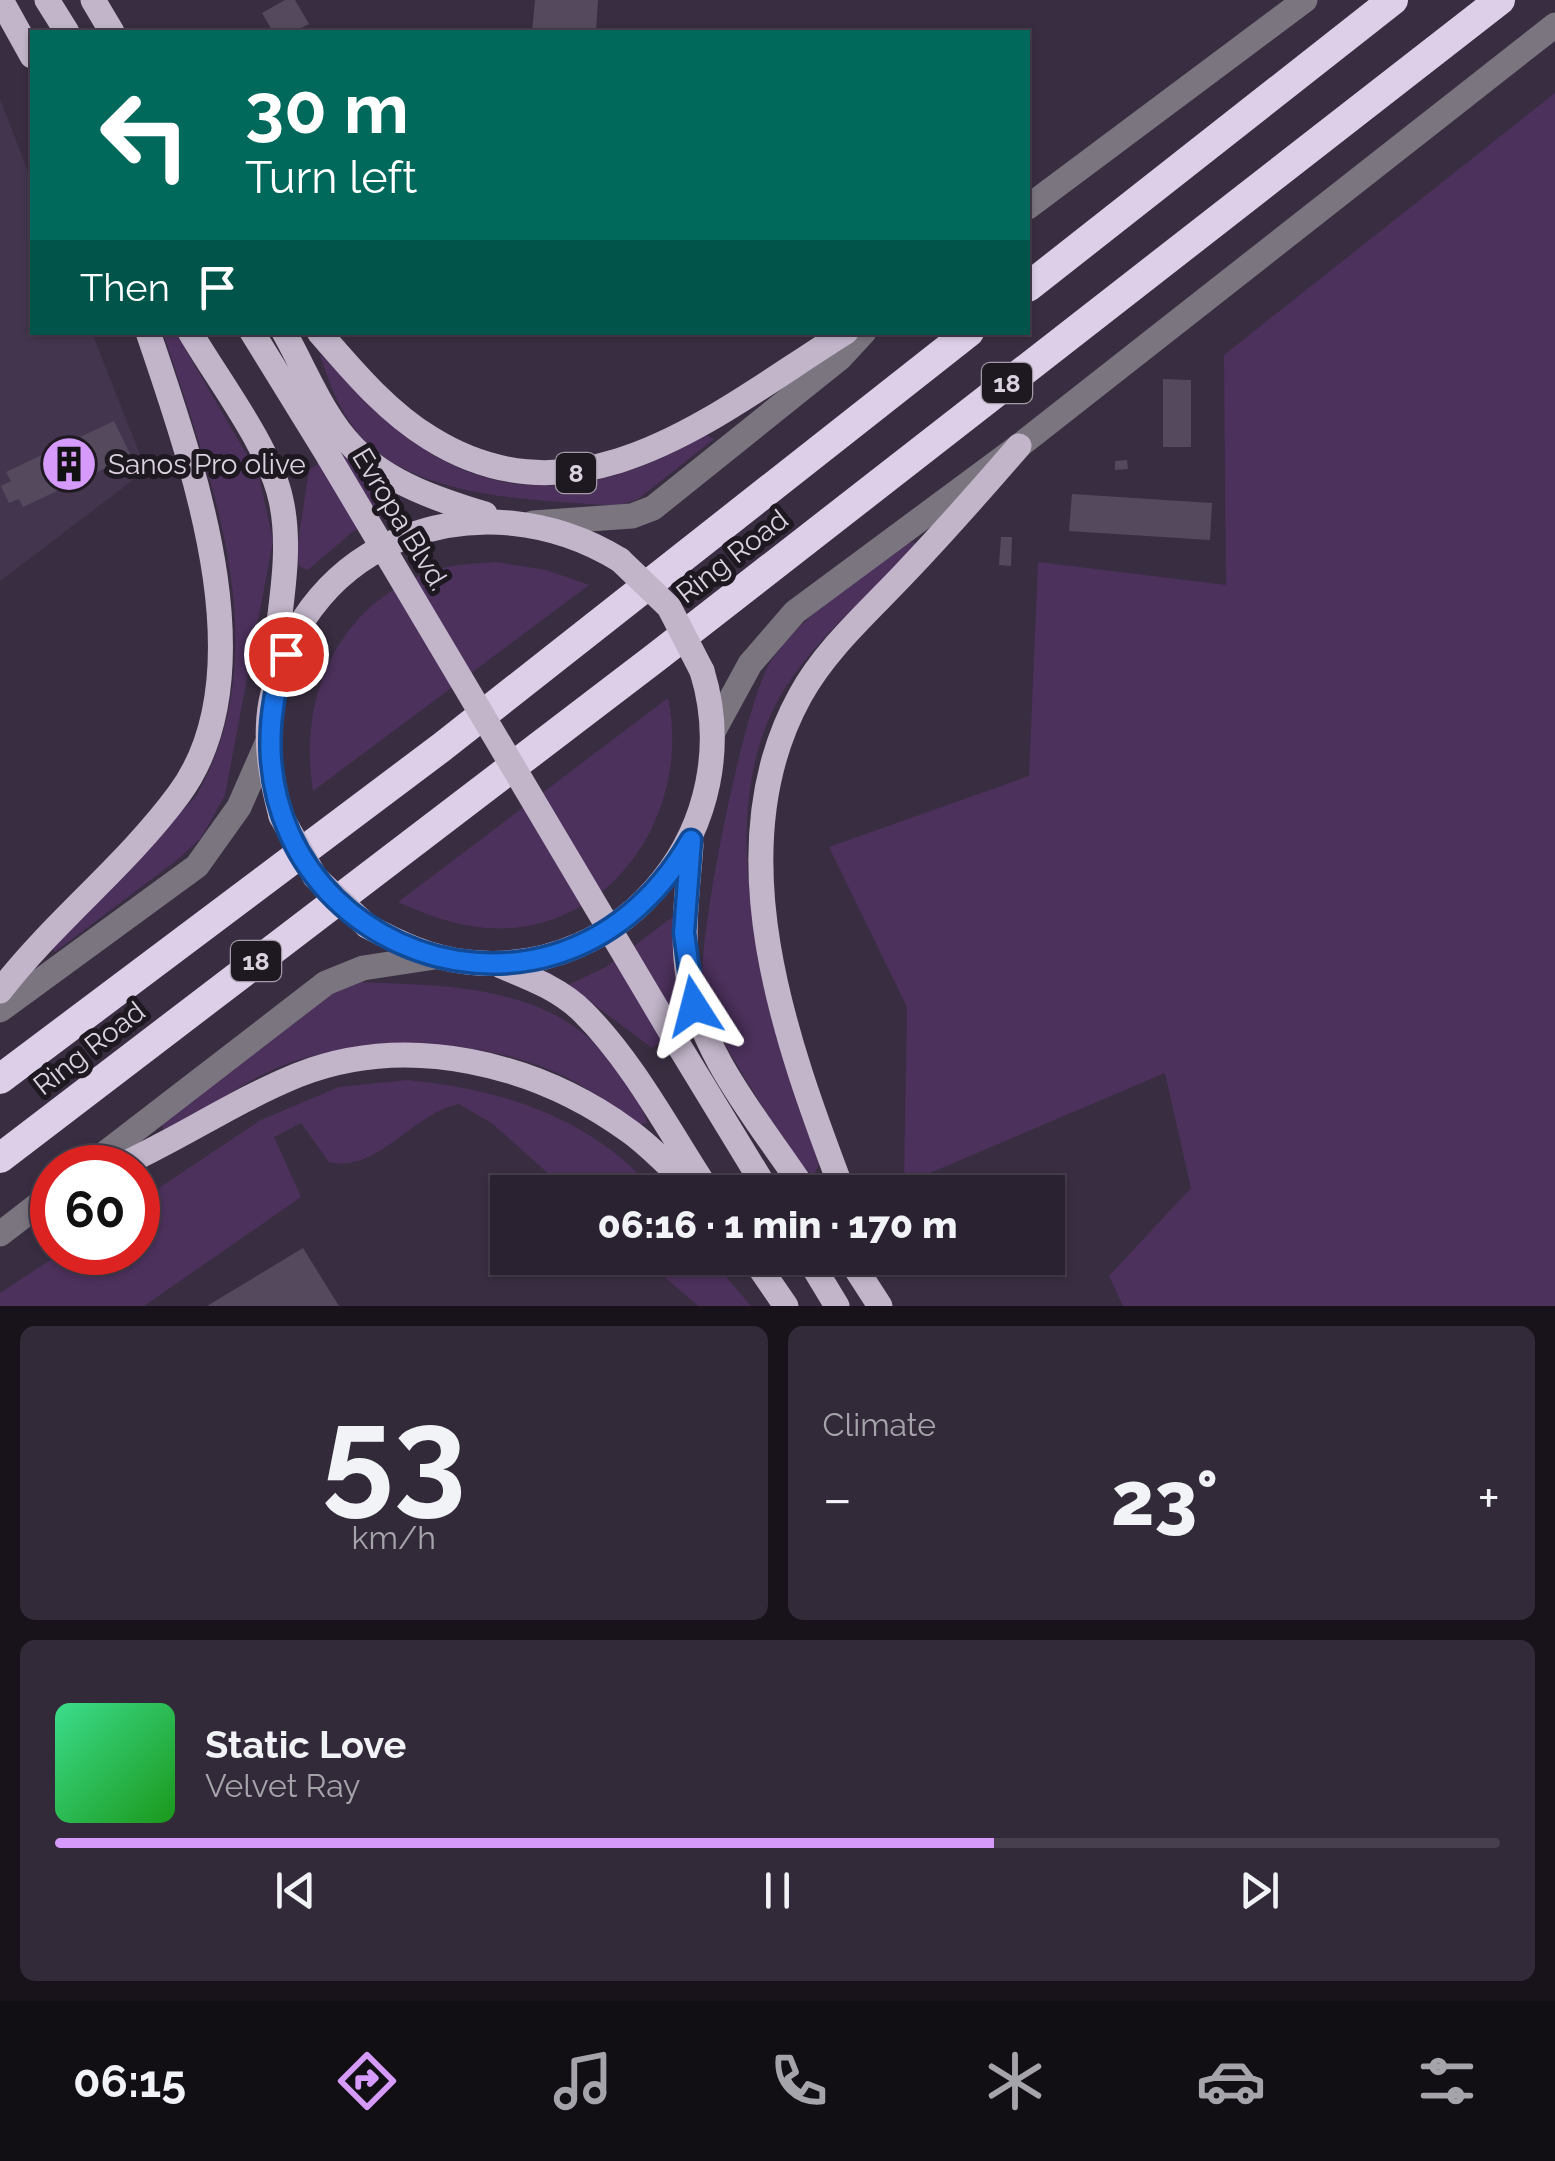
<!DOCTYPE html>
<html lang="en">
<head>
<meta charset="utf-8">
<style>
	body { margin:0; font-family:Raleway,sans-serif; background:#332a39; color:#f1f3f6; height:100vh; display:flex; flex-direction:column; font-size:38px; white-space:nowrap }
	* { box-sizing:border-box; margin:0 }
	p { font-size:32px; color:#a6a4ab }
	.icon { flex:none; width:55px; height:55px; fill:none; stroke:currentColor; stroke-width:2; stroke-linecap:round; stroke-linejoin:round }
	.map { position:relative; height:1306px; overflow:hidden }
	.sheet { display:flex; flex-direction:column; gap:20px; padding:20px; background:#18131b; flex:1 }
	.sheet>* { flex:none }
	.hud { position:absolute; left:30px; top:30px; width:1000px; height:305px; border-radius:0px; box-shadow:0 2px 8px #0004,0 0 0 2px #473f4d; background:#00695c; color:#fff; overflow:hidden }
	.speed { position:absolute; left:30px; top:1145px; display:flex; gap:20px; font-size:50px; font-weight:700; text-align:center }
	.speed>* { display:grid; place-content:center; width:130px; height:130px; border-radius:50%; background:#2b2231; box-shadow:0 2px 8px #0004,0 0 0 2px #473f4d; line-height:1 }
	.speed .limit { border:15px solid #d22; background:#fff; color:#111 }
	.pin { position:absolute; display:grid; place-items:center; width:85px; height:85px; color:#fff; margin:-42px; border:5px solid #fff; border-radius:50%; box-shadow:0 2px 10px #0007 }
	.me { position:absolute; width:110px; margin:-55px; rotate:351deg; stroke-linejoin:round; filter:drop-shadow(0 0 8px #0008) }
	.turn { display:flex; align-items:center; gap:35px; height:210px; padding:0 50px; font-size:45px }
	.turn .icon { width:130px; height:130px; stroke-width:2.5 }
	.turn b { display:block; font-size:70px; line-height:85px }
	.then { display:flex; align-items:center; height:95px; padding:0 50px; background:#0003; gap:20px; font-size:38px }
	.big { font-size:75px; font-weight:800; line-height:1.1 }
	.sheet .tile { flex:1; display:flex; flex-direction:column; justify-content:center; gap:15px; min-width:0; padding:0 35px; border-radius:15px; background:#332a39 }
	.sheet .dial { align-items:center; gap:0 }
	.dial b { font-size:130px; line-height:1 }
	.song { display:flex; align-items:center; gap:30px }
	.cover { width:120px; height:120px; border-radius:15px; background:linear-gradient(135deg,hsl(150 70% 55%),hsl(120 70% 35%)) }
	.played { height:10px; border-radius:5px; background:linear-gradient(90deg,#d69bfa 65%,#473f4d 65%) }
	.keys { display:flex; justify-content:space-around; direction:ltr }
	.heat { display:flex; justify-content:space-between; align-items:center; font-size:55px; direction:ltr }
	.sheet .tiles { flex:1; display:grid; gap:20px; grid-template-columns:1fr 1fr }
	.tile:last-child { grid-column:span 2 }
	.trip { position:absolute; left:490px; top:1175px; width:575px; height:100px; border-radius:0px; background:#2b2231; box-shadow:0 2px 8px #0004,0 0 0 2px #473f4d; font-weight:800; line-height:100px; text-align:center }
	.dock { display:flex; height:160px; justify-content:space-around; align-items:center; background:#110e14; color:#a6a4ab }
	.dock .icon { width:70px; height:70px }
	.dock .active { color:#d69bfa }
	.dock b { font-size:45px; color:#f1f3f6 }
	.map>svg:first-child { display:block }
	.built { fill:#44354e }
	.green { fill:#4c315c }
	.building { fill:#55495e }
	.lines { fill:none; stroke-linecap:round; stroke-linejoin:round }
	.minor { stroke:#7a757f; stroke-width:25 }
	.major { stroke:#c2b5ca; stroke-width:25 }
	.highway { stroke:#decfe8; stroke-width:30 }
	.major-bridge { stroke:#c2b5ca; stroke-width:25 }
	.route-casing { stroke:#114b97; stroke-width:25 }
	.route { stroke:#1a73e8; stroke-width:18 }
	.labels { text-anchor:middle; stroke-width:10; stroke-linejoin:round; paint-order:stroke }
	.shield { fill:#1e1821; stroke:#a29aa6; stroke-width:2.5 }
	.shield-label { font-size:25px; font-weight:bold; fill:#dad2df }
	.poi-label { font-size:28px; fill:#dad2df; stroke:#1e1821; text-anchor:start }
	.street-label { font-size:28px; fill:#dad2df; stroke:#1e1821 }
</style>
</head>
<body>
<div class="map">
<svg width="1555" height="1306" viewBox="0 0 1555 1306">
	<rect width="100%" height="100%" fill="#392e41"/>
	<path class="built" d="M0,99l32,83v150l60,1 54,137 -146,111z"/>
	<path class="green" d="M1555,93v1213h-432l-14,-30 82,-88 -26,-115 -261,111 3,-177 -78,-160 200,-71 9,-214 188,23 -2,-230z
		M163,333h13l83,143 14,65 -48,254 -24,43 -24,22 -122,92 -3,-5 144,-151c84,-146 15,-317 -33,-463z
		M319,353c36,35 72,78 116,103 92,53 186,28 271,-21l8,4 -76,60 -20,7c-85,-7 -214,-5 -267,-82 -15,-21 -23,-46 -32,-71z
		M345,447l26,32 31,21 1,6 -51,26 -44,38 -9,-4 -2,-17 12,-79z
		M908,542l8,1 -1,6c-41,40 -87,79 -121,126 -98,133 -21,350 25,490l-6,11c-18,-12 -102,-150 -109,-174 -13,-41 41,-303 67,-341 34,-50 89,-83 137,-119z
		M496,562l50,8 43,15 -276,206c-15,-95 25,-188 122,-221 19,-6 41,-6 61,-8z
		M668,698c24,113 -56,239 -182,230 -32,-3 -59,-13 -88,-26z
		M674,916l20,107 -42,25 -84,-63 38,-18z
		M357,982c103,4 211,3 269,101 7,13 18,26 21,40l-7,1c-27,-18 -55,-39 -85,-52 -77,-33 -170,-36 -250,-14 -48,13 -92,47 -135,72l-7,-1 -2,-6 178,-138z
		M407,1080c94,9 185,37 248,112h-86l-76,-68 -34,-20c-45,8 -82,70 -130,58l-28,-39 -27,14 27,60 -157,109h-144v-13l61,-40 77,-1v-50l123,-82 78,-33z
		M643,1258h67l41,48h-53z"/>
	<path class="building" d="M285,0h10l14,24 -8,4 3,4h-31l-11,-19z
		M535,0h63l-2,32h-64z
		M1163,379l28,1v67h-28z
		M114,421l17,35 -108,51 -4,-8 -10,4 -8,-17 10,-5 -5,-9z
		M1127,460l1,9 -13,1v-9z
		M1072,494l140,9 -2,37 -141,-9z
		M1001,537h11l-1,29 -12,-1z
		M303,1248l36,58h-132z"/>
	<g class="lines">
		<path class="minor" d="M1028,207l277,-207
			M533,523l99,-7 21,-8 187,-150 24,-26
			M714,730l36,-66 45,-52 224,-166 536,-421
			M0,1010l197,-144 42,-59 29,-66
			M86,1168l240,-185 37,-15 72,-11
			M0,1234l52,-40"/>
		<path class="major" d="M1,0l31,56
			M47,0l20,32
			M93,0l19,32
			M190,332c28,48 80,115 91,168 12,54 -3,114 -7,168
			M252,332l77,125
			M284,332c21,37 39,85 69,115 34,36 86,53 132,67
			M319,332c33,38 67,79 111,106 152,95 289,-27 416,-106
			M281,816c-10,-38 -17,-76 -10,-114 32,-167 212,-226 349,-142
			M691,845c-3,41 -9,83 -4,124 10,83 75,156 119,223
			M367,926c32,17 63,32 100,36 161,18 282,-139 235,-291
			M501,966c29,12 59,23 82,46 51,51 87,121 126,180
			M0,991c54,-70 126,-125 179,-197 90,-122 12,-334 -31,-462
			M673,1036l95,156
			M115,1168c63,-28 119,-67 183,-93 110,-43 238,-12 331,56 24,17 45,41 67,61
			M843,1192c-57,-150 -128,-342 -43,-496 25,-46 67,-83 103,-121 40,-42 78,-85 116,-129
			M753,1258l33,48
			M808,1258l29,48
			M849,1258l31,48"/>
		<path class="highway" d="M1028,287l365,-287
			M0,1079l442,-332 527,-415
			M0,1158l655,-500 845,-658"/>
		<path class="major-bridge" d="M329,457l344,579
			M620,560l49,47 33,64
			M281,816l34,61 52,49"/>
	</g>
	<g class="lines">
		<g class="route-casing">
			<path id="route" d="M286,654c-94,274 262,435 405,186l-7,93 10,73"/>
		</g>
		<use href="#route" class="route"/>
	</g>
	<defs>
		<g id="building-disc" transform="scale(2.875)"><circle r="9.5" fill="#d69bfa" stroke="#1e1821"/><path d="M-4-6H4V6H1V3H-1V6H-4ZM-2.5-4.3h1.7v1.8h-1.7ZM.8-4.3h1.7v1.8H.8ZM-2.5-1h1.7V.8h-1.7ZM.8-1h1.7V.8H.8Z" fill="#111"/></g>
	</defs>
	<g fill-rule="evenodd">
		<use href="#building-disc" x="69" y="464"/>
	</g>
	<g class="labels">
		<g class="shield">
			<rect x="982" y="363" width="50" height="40" rx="8"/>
			<rect x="556" y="453" width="40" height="40" rx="8"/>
			<rect x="231" y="941" width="50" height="40" rx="8"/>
		</g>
		<g class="shield-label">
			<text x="1007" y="392">18</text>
			<text x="576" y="482">8</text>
			<text x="256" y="970">18</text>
		</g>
		<g class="poi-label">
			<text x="108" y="474">Sanos Pro olive</text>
		</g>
		<g class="street-label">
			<text transform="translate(401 519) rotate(59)" y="10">Evropa Blvd.</text>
			<text transform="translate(732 556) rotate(-38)" y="10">Ring Road</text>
			<text transform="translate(89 1048) rotate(-38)" y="10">Ring Road</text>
		</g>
	</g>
</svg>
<div class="speed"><div class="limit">60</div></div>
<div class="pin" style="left:286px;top:654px;background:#d93025"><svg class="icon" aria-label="arrive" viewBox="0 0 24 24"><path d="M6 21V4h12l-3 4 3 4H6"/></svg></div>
<svg class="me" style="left:694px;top:1006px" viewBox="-20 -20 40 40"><path d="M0-17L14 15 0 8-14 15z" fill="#1a73e8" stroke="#fff" stroke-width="4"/></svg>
<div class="trip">06:16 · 1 min · 170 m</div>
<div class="hud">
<div class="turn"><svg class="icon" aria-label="left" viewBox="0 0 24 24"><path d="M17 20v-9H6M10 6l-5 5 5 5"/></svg><div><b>30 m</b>Turn left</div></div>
<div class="then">Then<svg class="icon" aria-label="arrive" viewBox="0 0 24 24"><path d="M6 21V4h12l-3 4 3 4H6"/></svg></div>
</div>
</div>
<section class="sheet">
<div class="tiles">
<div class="tile dial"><b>53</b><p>km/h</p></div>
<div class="tile"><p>Climate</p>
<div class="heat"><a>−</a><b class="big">23°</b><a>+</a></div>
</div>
<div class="tile">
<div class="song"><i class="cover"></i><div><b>Static Love</b><p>Velvet Ray</p></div></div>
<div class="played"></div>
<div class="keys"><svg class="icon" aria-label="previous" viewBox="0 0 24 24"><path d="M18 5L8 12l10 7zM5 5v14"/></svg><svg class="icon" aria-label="pause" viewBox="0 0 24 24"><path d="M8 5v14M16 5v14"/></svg><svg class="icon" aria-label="next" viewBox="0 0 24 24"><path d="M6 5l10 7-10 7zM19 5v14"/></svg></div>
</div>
</div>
</section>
<nav class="dock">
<b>06:15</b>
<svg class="icon active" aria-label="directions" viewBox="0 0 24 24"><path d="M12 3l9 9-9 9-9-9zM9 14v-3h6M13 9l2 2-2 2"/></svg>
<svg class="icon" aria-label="music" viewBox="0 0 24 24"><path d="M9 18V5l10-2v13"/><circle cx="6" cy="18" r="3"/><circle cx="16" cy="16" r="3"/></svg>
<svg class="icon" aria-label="phone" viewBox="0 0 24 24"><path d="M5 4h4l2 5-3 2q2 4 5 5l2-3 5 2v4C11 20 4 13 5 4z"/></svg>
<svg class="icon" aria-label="climate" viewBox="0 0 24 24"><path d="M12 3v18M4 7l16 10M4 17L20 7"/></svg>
<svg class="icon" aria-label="car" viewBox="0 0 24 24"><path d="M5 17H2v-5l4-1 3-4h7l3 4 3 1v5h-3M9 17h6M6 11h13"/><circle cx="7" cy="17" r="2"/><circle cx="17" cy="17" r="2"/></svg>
<svg class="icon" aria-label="filters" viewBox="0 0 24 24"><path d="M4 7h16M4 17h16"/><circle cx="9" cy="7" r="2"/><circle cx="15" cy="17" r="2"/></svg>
</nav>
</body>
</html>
